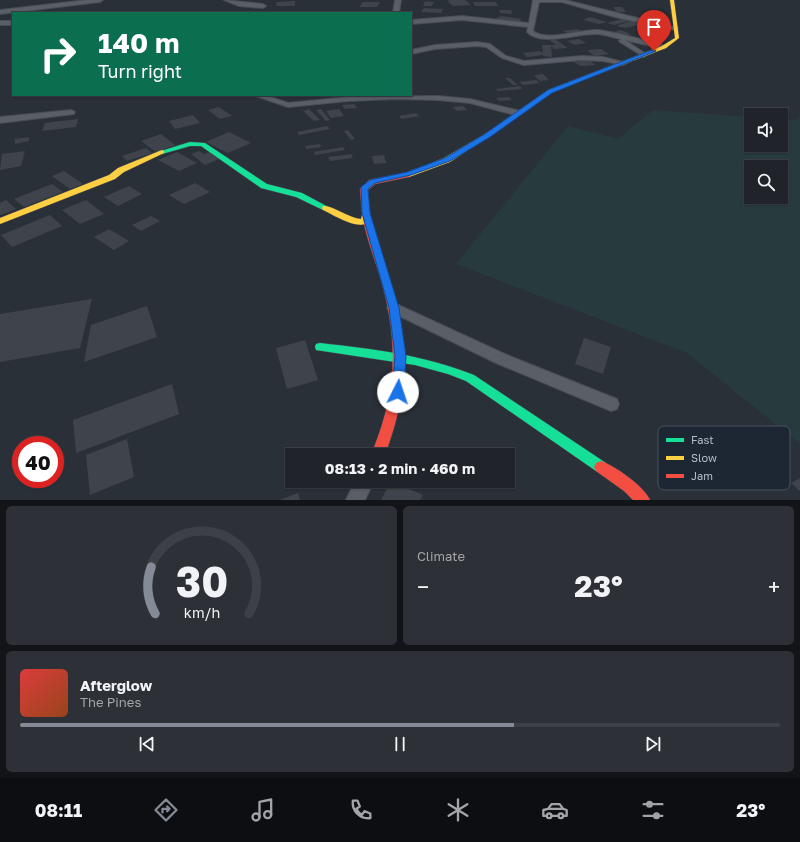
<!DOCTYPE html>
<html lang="en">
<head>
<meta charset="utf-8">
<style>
	body { margin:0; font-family:"Golos Text",sans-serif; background:#2d3036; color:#f1f3f6; height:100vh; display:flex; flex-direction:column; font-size:15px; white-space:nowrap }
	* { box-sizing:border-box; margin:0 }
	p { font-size:13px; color:#a2a4a8 }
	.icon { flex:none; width:22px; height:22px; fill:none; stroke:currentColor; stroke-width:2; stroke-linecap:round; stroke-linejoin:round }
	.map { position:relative; height:500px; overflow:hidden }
	.side { display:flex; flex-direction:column; gap:6px; padding:6px; background:#121417; flex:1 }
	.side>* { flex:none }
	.guide { position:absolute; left:12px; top:12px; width:400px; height:84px; border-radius:0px; box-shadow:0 1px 3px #0004,0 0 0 1px #3d4147; background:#0b6e4f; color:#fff; overflow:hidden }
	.tools { position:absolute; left:744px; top:108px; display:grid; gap:8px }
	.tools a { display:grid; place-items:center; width:44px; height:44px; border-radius:0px; background:#20242a; box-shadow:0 1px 3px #0004,0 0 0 1px #3d4147; font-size:20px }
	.speed { position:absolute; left:12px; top:436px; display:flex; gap:8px; font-size:20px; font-weight:700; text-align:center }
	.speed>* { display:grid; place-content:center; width:52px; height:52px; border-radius:50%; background:#20242a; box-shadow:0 1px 3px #0004,0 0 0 1px #3d4147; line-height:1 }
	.speed .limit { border:6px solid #d22; background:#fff; color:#111 }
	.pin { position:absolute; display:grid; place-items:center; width:34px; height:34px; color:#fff; margin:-41px -17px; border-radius:50% 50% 50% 0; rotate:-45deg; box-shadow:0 0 4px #0007 }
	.pin .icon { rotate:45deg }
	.me { position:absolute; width:44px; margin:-22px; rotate:4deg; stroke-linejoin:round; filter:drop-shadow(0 0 3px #0008) }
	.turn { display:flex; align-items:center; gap:14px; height:84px; padding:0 20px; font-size:18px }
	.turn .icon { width:52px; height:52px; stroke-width:2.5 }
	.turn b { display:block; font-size:28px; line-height:34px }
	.big { font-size:30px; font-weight:700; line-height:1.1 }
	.side .tile { flex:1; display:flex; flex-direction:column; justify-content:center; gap:6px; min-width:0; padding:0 14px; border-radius:6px; background:#2d3036 }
	.side .dial { align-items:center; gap:0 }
	.dial svg { height:104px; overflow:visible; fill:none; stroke:#3d4147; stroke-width:7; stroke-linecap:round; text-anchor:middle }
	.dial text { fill:#f1f3f6; stroke:none }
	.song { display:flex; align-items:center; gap:12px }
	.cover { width:48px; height:48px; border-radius:6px; background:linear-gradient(135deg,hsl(0 70% 55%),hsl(20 70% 35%)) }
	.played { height:4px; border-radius:2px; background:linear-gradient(90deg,#848b96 65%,#3d4147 65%) }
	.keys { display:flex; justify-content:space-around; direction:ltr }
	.heat { display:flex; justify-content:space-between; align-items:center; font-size:22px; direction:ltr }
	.side .tiles { flex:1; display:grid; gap:6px; grid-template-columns:1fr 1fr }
	.tile:last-child { grid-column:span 2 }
	.trip { position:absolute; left:285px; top:448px; width:230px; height:40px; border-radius:0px; background:#20242a; box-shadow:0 1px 3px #0004,0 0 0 1px #3d4147; font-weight:700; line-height:40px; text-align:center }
	.dock { display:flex; height:64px; justify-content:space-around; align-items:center; background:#0d0e11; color:#a2a4a8 }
	.dock .icon { width:28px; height:28px }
	.dock .current { color:#848b96 }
	.dock b { font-size:18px; color:#f1f3f6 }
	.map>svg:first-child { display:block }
	.green { fill:#273a3e; fill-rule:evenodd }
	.building { fill:#3f444c }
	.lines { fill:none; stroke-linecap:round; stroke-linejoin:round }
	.street-casing { stroke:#484c55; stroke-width:2 }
	.fast-casing { stroke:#484c55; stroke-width:1 }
	.slow-casing { stroke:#484c55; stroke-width:1 }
	.jam-casing { stroke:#484c55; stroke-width:1 }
	.street { fill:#5a5e66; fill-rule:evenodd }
	.fast { fill:#16e098; fill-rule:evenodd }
	.slow { fill:#ffcf43; fill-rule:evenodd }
	.jam { fill:#f24e42; fill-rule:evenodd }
	.route { fill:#1a73e8; stroke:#114b97 }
	.key { fill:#1d2633; stroke:#4a5360; stroke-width:1 }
	.key-label { font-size:11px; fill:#b4bcc9 }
</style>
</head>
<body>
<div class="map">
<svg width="800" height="500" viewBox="0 0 800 500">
	<rect width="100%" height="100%" fill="#2a3038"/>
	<path class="green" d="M653,110l98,7v28h30v-26l15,1 4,-4v328l-113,-91 -231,-89 112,-138 50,13zM751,167h30v30h-30z"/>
	<path class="building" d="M448,0h17l6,5 -17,1 -5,-3z
		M295,1v5h-19l1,-4z
		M425,1l9,1 -2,4h-9z
		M363,2h17l-3,5h-18z
		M473,2h23l2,4h-23z
		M613,7h9l4,5h-9z
		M424,8l19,1 -2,4 -20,-1z
		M499,10h12l1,4 -12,-1z
		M501,16l21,3 -8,6 -21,-4z
		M590,17l17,5 -8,2 -16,-4z
		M622,19l7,2 -15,4 -7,-2z
		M631,21l10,3 -15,4 -10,-2z
		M578,29l5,3 -15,1 -5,-2z
		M620,30l11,4 -8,2 -11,-3z
		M644,37l14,4 -7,2 -14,-4z
		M548,39h7l13,9 -14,1 -3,-4h5z
		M579,39l7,4 -11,2 -8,-4z
		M542,45h9l1,12 -9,-1v-1l-16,2 -4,-4 17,-2 3,2z
		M601,49l8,5 -14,2 -8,-6z
		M589,60l6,5 -14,1 -8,-4z
		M543,74l6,6 -9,1 -6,-6z
		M505,78h5l8,7h-5z
		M536,80l4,3 -17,2 -4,-3z
		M520,86l2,3 -24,2 -2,-2z
		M509,97l3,3 -13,1 -3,-3z
		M354,104l3,4 -12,1 -3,-4z
		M463,106l4,4 -10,1 -4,-4z
		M219,107l13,9 -12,3 -12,-9z
		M309,109l11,11 -6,1 -11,-10z
		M321,109l9,11 -4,1 -10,-11z
		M339,109l5,7 -13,2 -5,-7z
		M416,113l3,3 -17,3 -3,-3z
		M193,115l7,8 -25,6 -6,-8z
		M78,119l-2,8 -34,4 3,-8z
		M327,126l3,3 -31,6 -2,-3z
		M348,130l7,9 -4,1 -7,-9z
		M229,132l22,11 -23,10 -22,-11z
		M161,134l14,11 -19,7 -15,-11z
		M29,137v4l-14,3v-5z
		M320,144l1,3 -15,2 -1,-3z
		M343,147l2,3 -30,5 -1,-3z
		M146,148l6,5 -25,8 -5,-5z
		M25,151l-4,15 -21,4 2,-16z
		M199,151l5,3 5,-2 10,7 -14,6 -14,-11z
		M177,152l20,11 -18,8 -21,-11z
		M351,154l2,4 -23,3 -2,-4z
		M384,155l2,8 -12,1 -2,-8z
		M64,171l19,13 -13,5 -18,-13z
		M195,183l15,9 -26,12 -15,-9z
		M52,184l11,8 -39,15 -10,-8z
		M129,186l13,8 -24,12 -14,-9z
		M6,200l10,9 -16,6v-12z
		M86,200l18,14 -24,10 -18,-14z
		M50,215l12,11 -50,21 -11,-12z
		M151,216l9,5 -19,10 -9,-6z
		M109,229l20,12 -15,9 -20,-13z
		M92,299l-12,49 -80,14v-48z
		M147,306l10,31 -73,25 7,-37z
		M584,338l27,9 -8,27 -28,-10z
		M305,340l13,40 -31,9 -11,-41z
		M172,384l7,30 -103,39 -3,-33z
		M127,439l7,38 -44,18 -4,-40z
		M800,478v13l-9,-8z
		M391,481l32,14 -3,5h-39z
		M298,493l2,7h-20z"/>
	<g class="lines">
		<g class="street-casing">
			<path id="street" d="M87,0h16l-3,2 -100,12v-4z
				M224,0l39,4 3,2 -3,2 -24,-2z
				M395,0h6l-2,13h-6z
				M533,0h32l113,28 -3,2 -60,-13 -53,-15h-23l-6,29c14,11 48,-2 65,-1 9,1 64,13 69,17l-3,2 -39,-9 21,14 1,1 -3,2 -24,-15 -1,-1 2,-2c-8,-1 -16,-5 -24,-5 -19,-1 -56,13 -70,-2l1,-5 -66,-7 -51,4v-4l51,-4 67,7z
				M0,21h13v4h-13z
				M477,42l13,2 16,12 18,5 58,-5 21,1 24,6 -4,2 -20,-4 -21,-1 -58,5 -22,-7 -16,-11 -9,-1 -42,3 -24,5v-4l24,-5z
				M253,95h12l23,8 60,-6 90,-1 32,3 51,12 1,2 -4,3 -48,-13 -32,-3 -44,-1 -46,2 -60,6z
				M71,110l4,2 -1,2 -74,9v-6z
				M394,303l113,52 110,44 2,5 -2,5 -6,2 -115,-48 -107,-52 -2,-3 2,-3z
				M355,481h19l-9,19h-19z"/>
		</g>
		<g class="fast-casing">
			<path id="fast" d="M190,142l15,1 62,41 35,9 28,15 -4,2h-3l-27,-13 -35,-9 -60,-42h-11l-28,8 -4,-2z
				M320,343c53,6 104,12 154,32l132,88 2,4 -2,4 -5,2 -5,-2 -130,-90 -18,-7 -33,-9 -99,-15 -1,-3 1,-3z"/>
		</g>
		<g class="slow-casing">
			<path id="slow" d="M670,0h4l5,38 -13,10 -114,44 -63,44 -39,26 -41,15h-3l-4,-2 42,-17 41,-24 63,-44 114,-44 13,-8z
				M162,150l2,1v2l-40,19 -9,7 -115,45v-6l109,-43 9,-7z
				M323,206c10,-1 25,12 38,13l2,-8h6l1,2 -1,9c-11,9 -35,-7 -46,-12l-1,-2z"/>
		</g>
		<g class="jam-casing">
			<path id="jam" d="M406,173l4,2 -1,2 -34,7 -7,6c1,10 1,20 3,30 6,25 16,49 23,73 17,59 12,105 -9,162h-14c23,-56 28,-100 14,-160 -6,-26 -17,-50 -22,-76 -2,-10 -2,-20 -3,-30l9,-9z
				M601,461c14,5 43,25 49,39h-17l-9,-9 -28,-20 -2,-4 2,-4z"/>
		</g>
		<use href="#street" class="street"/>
		<use href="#fast" class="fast"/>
		<use href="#slow" class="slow"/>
		<use href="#jam" class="jam"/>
	</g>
	<path class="route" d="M652,50l4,1 -104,42 -62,44 -40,24 -39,14 -36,8 -7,6 2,24 29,95 7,48 -2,36 -2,3 -4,2 -4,-2 -2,-3 3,-36 -6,-48 -27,-95 -1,-26 9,-7 37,-8 38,-14 40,-24 63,-44z"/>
	<rect x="658" y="426" width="132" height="64" rx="6" class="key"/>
	<rect x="666" y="438" width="18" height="4" fill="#16e098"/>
	<rect x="666" y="456" width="18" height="4" fill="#ffcf43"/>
	<rect x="666" y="474" width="18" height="4" fill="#f24e42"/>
	<g class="key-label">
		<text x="691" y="444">Fast</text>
		<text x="691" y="462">Slow</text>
		<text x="691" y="480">Jam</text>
	</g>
</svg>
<div class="tools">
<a><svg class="icon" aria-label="sound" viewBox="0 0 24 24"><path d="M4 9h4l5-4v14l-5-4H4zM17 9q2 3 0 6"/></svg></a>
<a><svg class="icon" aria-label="search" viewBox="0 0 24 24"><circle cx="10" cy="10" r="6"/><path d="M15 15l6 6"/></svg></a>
</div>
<div class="speed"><div class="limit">40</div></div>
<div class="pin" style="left:654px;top:51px;background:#d93025"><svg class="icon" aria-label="arrive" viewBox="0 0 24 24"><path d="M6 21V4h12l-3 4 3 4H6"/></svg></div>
<svg class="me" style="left:398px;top:392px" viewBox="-20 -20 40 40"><circle r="19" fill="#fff"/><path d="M0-13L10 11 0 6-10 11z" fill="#1a73e8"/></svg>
<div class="trip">08:13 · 2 min · 460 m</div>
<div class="guide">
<div class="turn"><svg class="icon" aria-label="right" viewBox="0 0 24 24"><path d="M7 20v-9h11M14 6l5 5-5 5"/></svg><div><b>140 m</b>Turn right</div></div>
</div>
</div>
<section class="side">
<div class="tiles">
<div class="tile dial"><svg viewBox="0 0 100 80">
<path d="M14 69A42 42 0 1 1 86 69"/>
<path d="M14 69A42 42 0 0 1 11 33" stroke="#848b96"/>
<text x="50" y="56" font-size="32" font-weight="700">30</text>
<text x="50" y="72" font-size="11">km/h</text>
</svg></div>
<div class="tile"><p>Climate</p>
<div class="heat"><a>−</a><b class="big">23°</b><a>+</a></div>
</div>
<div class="tile">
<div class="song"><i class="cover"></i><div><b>Afterglow</b><p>The Pines</p></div></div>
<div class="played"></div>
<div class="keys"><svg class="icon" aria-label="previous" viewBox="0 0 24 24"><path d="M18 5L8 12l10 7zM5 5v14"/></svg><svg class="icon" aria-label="pause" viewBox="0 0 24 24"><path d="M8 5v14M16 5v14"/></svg><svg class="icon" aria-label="next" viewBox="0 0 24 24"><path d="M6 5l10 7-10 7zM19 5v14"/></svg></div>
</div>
</div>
</section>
<nav class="dock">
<b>08:11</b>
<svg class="icon current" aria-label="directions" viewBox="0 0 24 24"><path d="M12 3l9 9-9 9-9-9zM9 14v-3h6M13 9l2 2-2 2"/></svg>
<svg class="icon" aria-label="music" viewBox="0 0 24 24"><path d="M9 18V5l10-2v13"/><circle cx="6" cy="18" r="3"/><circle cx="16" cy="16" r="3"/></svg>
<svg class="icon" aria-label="phone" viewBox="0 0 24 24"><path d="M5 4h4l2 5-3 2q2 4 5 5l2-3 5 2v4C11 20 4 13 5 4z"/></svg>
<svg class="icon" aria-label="climate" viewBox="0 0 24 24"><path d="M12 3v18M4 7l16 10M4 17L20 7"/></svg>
<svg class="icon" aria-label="car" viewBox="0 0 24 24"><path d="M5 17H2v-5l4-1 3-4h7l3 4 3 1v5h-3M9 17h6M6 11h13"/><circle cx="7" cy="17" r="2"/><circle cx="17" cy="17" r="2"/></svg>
<svg class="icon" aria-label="filters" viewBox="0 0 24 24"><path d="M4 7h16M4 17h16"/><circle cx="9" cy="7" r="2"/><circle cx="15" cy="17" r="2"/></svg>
<b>23°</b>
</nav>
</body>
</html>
